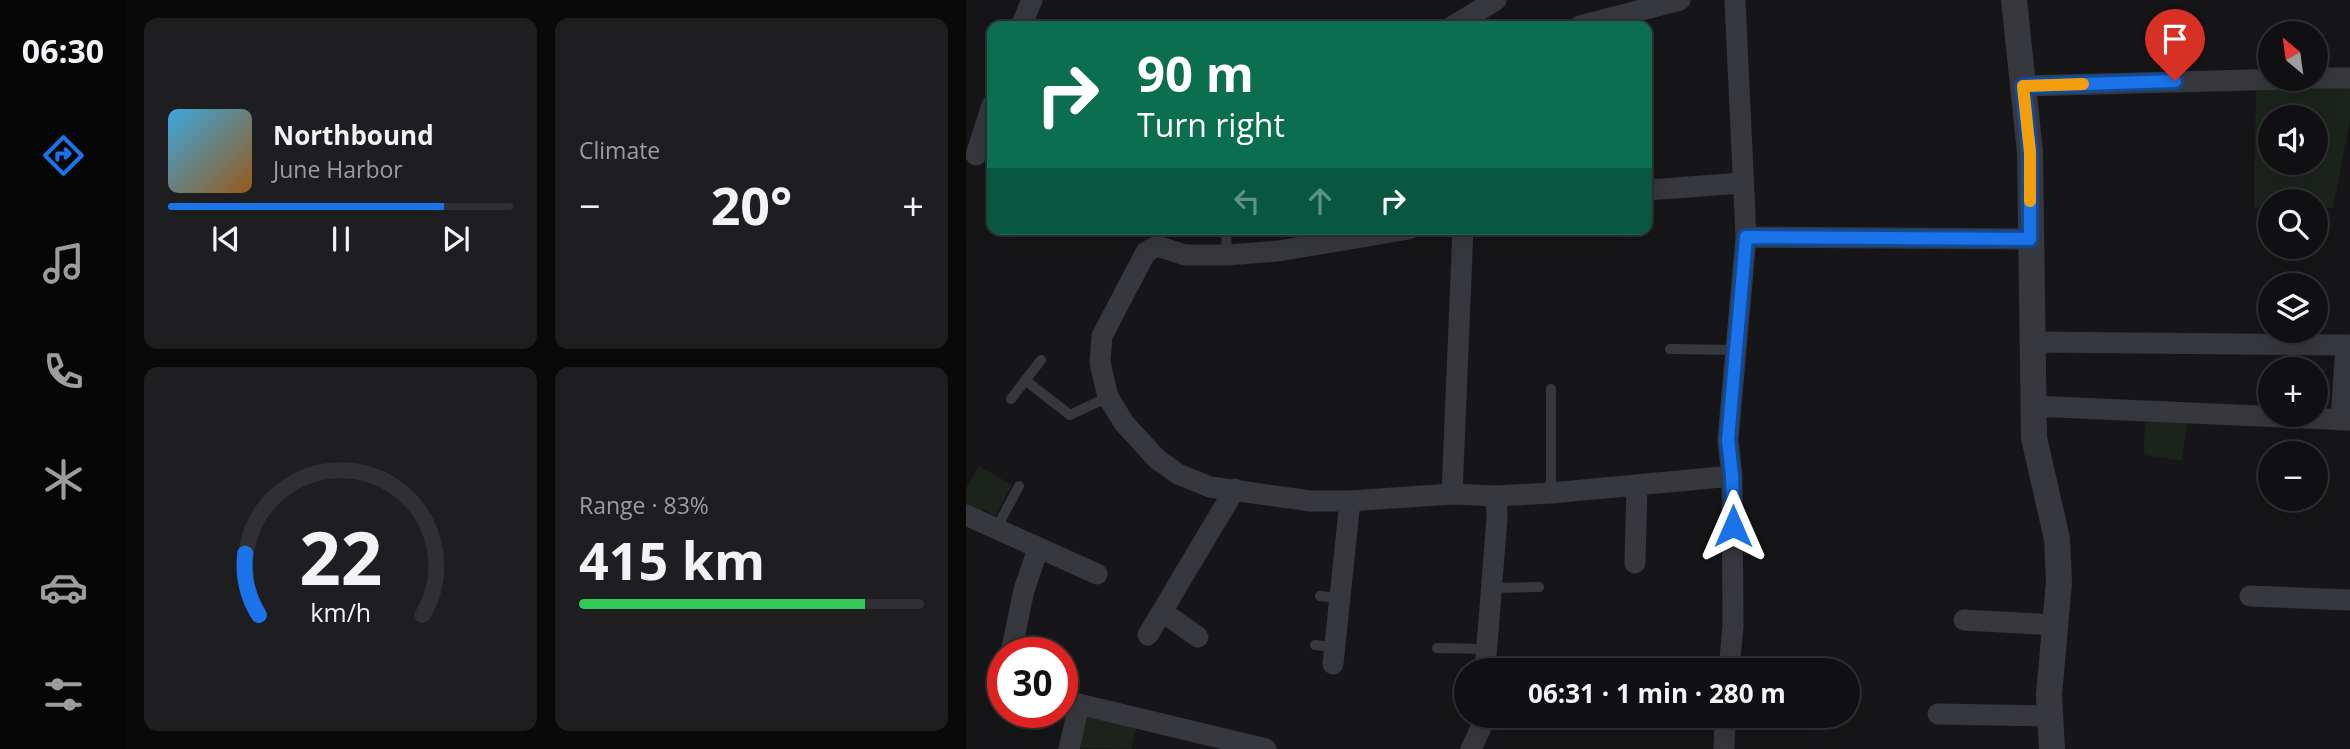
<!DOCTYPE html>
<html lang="en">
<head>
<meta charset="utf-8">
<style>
	body { margin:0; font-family:"Open Sans",sans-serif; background:#1e1e20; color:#f1f3f6; height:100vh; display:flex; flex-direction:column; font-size:26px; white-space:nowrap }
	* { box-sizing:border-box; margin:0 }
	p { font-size:23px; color:#9c9d9f }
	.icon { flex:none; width:38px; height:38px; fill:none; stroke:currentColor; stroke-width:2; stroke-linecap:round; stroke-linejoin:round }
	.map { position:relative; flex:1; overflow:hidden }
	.details { display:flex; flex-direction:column; gap:18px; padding:18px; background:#09090a; width:840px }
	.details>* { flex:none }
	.guide { position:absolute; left:21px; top:21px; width:665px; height:214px; border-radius:14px; box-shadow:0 7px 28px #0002,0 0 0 2px #303032; background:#0b6e4f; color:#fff; overflow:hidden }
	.needle { width:46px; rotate:331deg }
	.tools { position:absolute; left:1292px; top:21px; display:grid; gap:14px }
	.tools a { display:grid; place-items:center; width:70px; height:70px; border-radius:50%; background:#101012; box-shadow:0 7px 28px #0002,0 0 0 2px #303032; font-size:35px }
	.speed { position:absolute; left:21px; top:637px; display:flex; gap:14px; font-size:35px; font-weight:700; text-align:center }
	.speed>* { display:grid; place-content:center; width:91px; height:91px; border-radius:50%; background:#101012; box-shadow:0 7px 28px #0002,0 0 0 2px #303032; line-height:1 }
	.speed .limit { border:10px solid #d22; background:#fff; color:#111 }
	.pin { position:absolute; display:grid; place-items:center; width:60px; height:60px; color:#fff; margin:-72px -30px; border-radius:50% 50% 50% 0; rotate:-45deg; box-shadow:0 0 7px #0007 }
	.pin .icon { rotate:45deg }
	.me { position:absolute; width:77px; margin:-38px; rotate:0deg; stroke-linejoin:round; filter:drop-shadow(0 0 5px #0008) }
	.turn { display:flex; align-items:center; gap:24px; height:147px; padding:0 35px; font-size:32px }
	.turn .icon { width:91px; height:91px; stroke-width:2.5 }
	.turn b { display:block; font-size:49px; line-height:60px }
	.lanes { display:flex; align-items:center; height:66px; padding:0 35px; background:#0003; justify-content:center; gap:35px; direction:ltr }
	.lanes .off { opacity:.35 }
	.big { font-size:52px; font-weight:700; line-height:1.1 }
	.details .card { flex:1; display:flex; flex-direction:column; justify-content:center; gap:10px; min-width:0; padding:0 24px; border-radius:14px; background:#1e1e20 }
	.details .dial { align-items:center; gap:0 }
	.dial svg { height:182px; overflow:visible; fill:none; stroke:#303032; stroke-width:7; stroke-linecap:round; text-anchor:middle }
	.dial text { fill:#f1f3f6; stroke:none }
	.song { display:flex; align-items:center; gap:21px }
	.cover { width:84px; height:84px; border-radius:10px; background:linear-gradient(135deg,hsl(200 70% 55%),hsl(30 70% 35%)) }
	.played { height:7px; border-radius:4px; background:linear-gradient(90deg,#1a73e8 80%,#303032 80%) }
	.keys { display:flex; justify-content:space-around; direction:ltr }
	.heat { display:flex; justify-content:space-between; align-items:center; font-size:38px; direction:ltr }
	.charge { height:10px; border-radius:5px; background:linear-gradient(90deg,#34c759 83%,#303032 0) }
	.details .tiles { flex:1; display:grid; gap:18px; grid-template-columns:repeat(2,1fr) }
	.trip { position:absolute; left:488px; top:658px; width:406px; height:70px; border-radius:35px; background:#101012; box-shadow:0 7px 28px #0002,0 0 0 2px #303032; font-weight:700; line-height:70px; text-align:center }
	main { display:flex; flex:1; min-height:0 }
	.menu { display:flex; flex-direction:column; width:126px; justify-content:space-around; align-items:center; background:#060607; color:#9c9d9f }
	.menu .icon { width:49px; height:49px }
	.menu .selected { color:#1a73e8 }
	.menu b { font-size:32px; color:#f1f3f6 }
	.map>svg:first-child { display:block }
	.green { fill:#1c231d; fill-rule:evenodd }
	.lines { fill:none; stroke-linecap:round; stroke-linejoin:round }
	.service { stroke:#37383d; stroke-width:10 }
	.minor { stroke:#37383d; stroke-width:21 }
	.tertiary { stroke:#37383d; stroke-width:26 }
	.route-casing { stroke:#114b97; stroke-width:18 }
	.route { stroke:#1a73e8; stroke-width:12 }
	.slow { stroke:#f59e0b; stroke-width:12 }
</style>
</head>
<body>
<main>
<nav class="menu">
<b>06:30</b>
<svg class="icon selected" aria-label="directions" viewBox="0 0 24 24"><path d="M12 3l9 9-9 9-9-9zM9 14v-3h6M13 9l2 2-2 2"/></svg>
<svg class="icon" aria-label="music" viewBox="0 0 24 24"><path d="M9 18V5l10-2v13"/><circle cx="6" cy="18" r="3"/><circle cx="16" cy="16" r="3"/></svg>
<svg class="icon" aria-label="phone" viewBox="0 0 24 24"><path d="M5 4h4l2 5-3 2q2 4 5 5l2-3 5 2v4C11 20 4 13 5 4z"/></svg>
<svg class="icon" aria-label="climate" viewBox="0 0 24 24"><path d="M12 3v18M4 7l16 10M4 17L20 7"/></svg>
<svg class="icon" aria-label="car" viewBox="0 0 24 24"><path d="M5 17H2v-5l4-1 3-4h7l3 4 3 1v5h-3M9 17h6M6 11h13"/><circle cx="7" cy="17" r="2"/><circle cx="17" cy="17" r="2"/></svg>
<svg class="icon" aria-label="filters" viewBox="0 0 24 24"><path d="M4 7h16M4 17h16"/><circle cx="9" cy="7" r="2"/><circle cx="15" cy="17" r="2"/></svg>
</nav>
<section class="details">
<div class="tiles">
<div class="card">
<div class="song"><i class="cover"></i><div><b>Northbound</b><p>June Harbor</p></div></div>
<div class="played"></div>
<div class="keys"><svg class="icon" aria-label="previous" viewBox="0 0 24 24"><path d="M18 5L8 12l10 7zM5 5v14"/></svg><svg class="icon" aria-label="pause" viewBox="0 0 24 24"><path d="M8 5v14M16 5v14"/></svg><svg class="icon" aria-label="next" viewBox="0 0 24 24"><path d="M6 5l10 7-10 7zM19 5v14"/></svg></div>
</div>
<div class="card"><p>Climate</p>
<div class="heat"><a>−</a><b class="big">20°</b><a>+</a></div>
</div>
<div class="card dial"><svg viewBox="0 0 100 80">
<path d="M14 69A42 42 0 1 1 86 69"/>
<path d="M14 69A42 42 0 0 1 8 42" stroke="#1a73e8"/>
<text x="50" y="56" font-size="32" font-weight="700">22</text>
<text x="50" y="72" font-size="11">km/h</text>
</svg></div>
<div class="card"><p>Range · 83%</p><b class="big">415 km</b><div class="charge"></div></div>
</div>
</section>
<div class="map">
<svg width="1384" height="749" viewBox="0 0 1384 749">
	<rect width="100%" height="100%" fill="#161618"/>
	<path class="green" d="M1290,88h94v32l-17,88h-18v-7h-45v7h-16zM1304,117h45v46h-45z
		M1179,418l42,4 -5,39 -38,-6z
		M13,466l33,19 -17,31 -12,-7 -3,6 -14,-8v-19z
		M122,717l49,8 -6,24 -53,-1 5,-28z"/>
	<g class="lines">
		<path class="service" d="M260,229l1,26
			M704,349l67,1
			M59,380l45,35 38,-18
			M45,399l30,-39
			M585,493v-104
			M30,529l23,-43
			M526,588l47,-1
			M354,596l20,2
			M349,645l20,2
			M471,648l50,1"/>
		<path class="minor" d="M55,26l11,-26
			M487,26l43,-26
			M614,26l100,-26
			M1349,78h35
			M1057,86l269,-7
			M10,155l16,-50
			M681,190l96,-7
			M443,229l-131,22 -51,4h-42l-28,-9 -11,6 -44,84 -2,27 8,34 16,26 33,36 21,15 32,13 101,14h39l102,-7 44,2 55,-3 181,-17
			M780,237l284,2
			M1064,342l320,3
			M1066,406l318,14
			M1375,420l5,-75
			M486,494l11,-265
			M0,515l131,59
			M669,563l2,-78
			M1284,596l100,4
			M198,613l34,24
			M998,620l92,5
			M182,635l87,-146
			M45,653l13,-63 14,-41
			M367,664l17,-163
			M651,668l41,2
			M519,670l12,-152 -1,-22
			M763,670l4,-44 -1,-150 -4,-36 18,-203 -11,-237
			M96,700l204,49
			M972,714l112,2
			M103,749l10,-44
			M505,749l9,-19 1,-14
			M758,749l1,-33"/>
		<path class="tertiary" d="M1048,0l16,152 4,286 23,101 2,43 -10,113 3,54"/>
	</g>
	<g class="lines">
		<g class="route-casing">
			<path id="route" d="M767,526l-1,-51 -4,-35 18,-203 284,2v-87l-7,-66 152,-5"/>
		</g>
		<use href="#route" class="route"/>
		<path class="slow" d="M1064,201v-49l-7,-66 60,-2"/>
	</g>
</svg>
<div class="tools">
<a><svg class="needle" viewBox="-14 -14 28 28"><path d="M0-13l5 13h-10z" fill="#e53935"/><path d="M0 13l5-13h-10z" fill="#9c9d9f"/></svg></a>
<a><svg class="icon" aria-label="sound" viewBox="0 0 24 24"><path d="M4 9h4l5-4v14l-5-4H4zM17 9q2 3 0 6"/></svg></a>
<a><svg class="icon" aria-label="search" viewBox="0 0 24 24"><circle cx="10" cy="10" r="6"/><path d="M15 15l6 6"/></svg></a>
<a><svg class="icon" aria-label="layers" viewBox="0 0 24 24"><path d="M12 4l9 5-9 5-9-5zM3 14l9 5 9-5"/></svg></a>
<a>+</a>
<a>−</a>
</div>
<div class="speed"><div class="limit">30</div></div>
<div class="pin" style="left:1209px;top:81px;background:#d93025"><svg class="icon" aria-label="arrive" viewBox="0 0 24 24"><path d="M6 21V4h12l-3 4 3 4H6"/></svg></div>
<svg class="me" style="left:767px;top:526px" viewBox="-20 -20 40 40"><path d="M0-17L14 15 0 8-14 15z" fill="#1a73e8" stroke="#fff" stroke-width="4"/></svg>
<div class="trip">06:31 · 1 min · 280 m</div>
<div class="guide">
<div class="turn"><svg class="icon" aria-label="right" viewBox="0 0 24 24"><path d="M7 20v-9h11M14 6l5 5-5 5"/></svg><div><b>90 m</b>Turn right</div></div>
<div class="lanes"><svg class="icon off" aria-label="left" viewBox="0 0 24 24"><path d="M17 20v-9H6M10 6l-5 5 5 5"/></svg><svg class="icon off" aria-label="ahead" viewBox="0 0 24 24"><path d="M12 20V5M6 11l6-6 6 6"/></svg><svg class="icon" aria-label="right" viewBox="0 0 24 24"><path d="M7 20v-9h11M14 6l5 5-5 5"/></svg></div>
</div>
</div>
</main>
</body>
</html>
